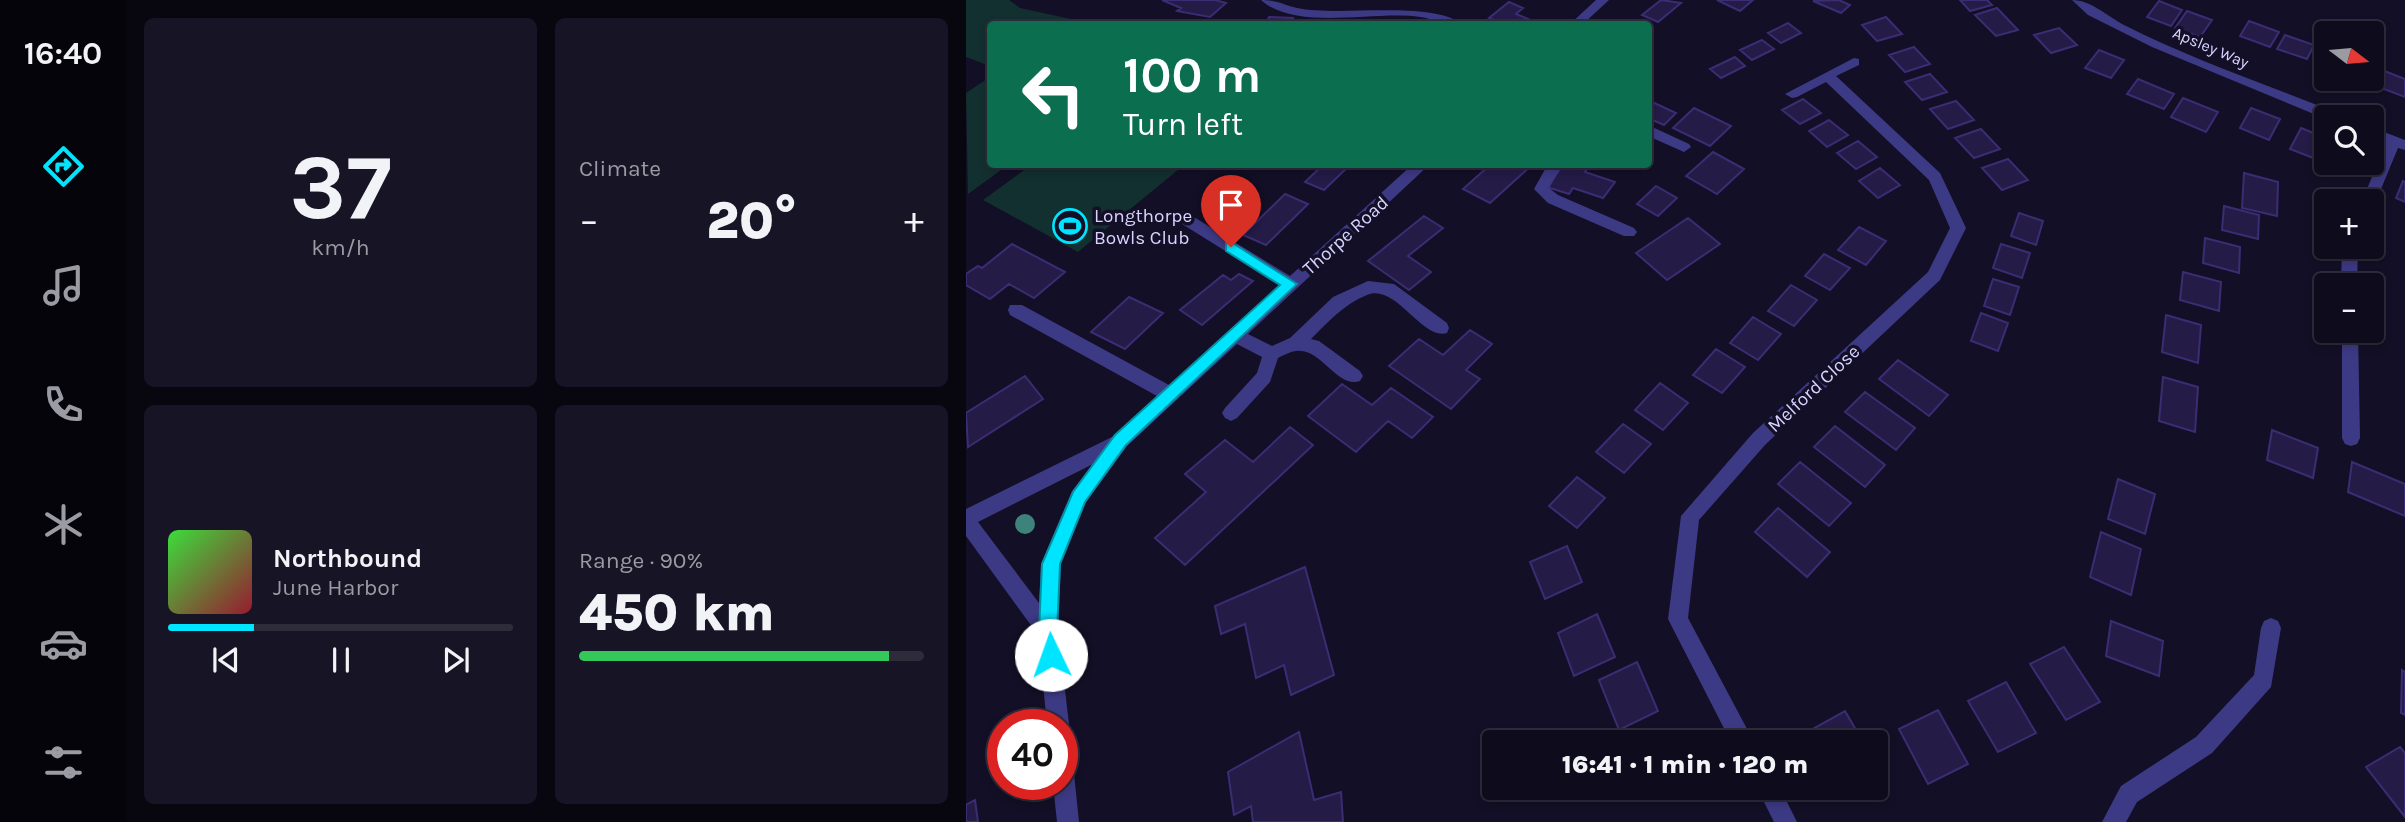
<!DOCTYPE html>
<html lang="en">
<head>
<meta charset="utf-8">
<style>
	body { margin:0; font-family:Karla,sans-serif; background:#171425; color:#f1f3f6; height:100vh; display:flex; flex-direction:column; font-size:26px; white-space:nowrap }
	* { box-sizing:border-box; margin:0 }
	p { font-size:23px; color:#9b9ba3 }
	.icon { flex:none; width:38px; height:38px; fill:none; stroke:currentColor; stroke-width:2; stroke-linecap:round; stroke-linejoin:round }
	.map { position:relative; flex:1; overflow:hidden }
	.sheet { display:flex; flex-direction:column; gap:18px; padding:18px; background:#08060f; width:840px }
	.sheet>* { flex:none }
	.top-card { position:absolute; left:21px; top:21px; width:665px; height:147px; border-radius:7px; box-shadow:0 4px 10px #0003,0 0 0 2px #2e2b3b; background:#0b6e4f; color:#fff; overflow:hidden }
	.needle { width:46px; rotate:106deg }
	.buttons { position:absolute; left:1348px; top:21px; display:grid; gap:14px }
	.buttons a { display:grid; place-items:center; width:70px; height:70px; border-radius:7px; background:#0e0b1c; box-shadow:0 4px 10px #0003,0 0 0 2px #2e2b3b; font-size:35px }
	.speed { position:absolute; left:21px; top:709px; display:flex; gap:14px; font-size:35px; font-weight:700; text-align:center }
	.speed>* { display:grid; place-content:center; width:91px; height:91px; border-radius:50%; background:#0e0b1c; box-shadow:0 4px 10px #0003,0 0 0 2px #2e2b3b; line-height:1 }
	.speed .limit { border:10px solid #d22; background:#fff; color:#111 }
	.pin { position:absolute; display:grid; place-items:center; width:60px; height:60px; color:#fff; margin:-72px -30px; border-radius:50% 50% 50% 0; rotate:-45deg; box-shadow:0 0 7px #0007 }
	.pin .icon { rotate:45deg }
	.me { position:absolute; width:77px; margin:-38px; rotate:357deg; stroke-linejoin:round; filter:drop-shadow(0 0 5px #0008) }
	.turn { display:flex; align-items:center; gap:24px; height:147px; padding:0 21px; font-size:32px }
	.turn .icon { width:91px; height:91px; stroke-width:2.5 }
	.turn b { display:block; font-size:49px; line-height:60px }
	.big { font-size:52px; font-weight:800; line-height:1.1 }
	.sheet .card { flex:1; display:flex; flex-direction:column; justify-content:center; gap:10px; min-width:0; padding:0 24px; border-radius:10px; background:#171425 }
	.sheet .dial { align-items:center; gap:0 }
	.dial b { font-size:91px; line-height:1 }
	.song { display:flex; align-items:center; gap:21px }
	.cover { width:84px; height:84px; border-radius:10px; background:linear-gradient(135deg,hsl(120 70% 55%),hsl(350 70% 35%)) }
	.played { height:7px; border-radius:4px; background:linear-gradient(90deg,#00e5ff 25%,#2e2b3b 25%) }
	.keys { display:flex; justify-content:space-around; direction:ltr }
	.heat { display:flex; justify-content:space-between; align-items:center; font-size:38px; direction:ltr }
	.charge { height:10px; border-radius:5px; background:linear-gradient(90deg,#34c759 90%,#2e2b3b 0) }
	.sheet .tiles { flex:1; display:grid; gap:18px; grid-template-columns:repeat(2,1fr) }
	.trip { position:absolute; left:516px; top:730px; width:406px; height:70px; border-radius:7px; background:#0e0b1c; box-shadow:0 4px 10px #0003,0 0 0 2px #2e2b3b; font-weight:800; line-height:70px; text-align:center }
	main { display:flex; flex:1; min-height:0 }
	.tabs { display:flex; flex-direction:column; width:126px; justify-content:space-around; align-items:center; background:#06040b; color:#9b9ba3 }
	.tabs .icon { width:49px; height:49px }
	.tabs .current { color:#00e5ff }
	.tabs b { font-size:32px; color:#f1f3f6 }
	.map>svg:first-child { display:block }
	.green { fill:#12302f }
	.building { fill:#241b47; stroke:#3b2d73; stroke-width:2 }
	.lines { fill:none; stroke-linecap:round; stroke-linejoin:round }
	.minor { fill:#3d3a85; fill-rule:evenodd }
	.tree { fill:#3d827b }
	.route { fill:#00e5ff; stroke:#0095a6; stroke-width:2 }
	.labels { text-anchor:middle; stroke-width:7; stroke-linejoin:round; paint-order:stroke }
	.far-street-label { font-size:16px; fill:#d9d4ff; stroke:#130f26 }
	.poi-label { font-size:19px; fill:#d9d4ff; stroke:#130f26; text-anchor:start }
	.street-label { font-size:19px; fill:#d9d4ff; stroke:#130f26 }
</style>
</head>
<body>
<main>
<nav class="tabs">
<b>16:40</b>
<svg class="icon current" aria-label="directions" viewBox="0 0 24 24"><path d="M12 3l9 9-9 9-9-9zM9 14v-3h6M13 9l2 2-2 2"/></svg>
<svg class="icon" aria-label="music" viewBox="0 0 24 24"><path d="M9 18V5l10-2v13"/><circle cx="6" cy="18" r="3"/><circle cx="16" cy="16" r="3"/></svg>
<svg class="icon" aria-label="phone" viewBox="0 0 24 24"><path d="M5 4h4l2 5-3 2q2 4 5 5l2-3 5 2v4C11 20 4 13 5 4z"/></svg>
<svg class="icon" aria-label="climate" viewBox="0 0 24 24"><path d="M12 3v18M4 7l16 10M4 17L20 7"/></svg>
<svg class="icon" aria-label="car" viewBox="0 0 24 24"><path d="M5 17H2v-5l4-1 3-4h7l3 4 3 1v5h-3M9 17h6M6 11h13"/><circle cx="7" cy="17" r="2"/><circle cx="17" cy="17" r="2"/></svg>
<svg class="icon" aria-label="filters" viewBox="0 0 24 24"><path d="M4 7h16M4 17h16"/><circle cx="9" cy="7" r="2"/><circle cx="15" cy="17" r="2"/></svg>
</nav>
<section class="sheet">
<div class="tiles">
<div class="card dial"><b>37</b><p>km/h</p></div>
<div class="card"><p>Climate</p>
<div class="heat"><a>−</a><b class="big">20°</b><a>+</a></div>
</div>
<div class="card">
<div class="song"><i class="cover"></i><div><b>Northbound</b><p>June Harbor</p></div></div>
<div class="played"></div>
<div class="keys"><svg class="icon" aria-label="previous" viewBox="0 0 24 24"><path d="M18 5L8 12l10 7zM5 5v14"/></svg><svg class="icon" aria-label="pause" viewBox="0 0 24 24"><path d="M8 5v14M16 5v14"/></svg><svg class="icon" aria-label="next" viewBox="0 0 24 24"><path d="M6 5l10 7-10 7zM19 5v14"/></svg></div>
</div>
<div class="card"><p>Range · 90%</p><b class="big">450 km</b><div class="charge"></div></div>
</div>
</section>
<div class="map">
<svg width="1439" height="822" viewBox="0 0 1439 822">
	<rect width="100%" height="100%" fill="#130f26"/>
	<path class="green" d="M0,0h43l11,8 74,16h-104v42l-24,-9z
		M24,77v87l18,1 -40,29 -2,-101z
		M65,165l152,-1 1,1 -106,87 -95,-52z"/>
	<path class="building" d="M196,0h53l11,3 -16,14 -33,-6 4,-3z
		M695,0l20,3 -23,19 -16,-7z
		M751,0h36l-13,11z
		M873,0l11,5 -9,8 -28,-12z
		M994,0h27l5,5 -22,6z
		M1193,1l23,9 -11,16 -24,-9z
		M543,2l14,6 -7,6 24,10h-36l-15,-6z
		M1031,8l21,22 -22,6 -21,-21z
		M1221,11l25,9 -12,17 -25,-9z
		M303,17l24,1 -3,6h-24z
		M920,17l16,17 -25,7 -15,-16z
		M1283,21l30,11 -9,15 -30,-11z
		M822,23l13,10 -20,10 -13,-10z
		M1093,28l18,17 -26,8 -17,-18z
		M1319,35l29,10 -7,14 -30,-10z
		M796,40l12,9 -22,11 -12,-10z
		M948,47l16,17 -25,8 -16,-17z
		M1133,50l25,10 -13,18 -26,-10z
		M769,57l10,9 -24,12 -11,-9z
		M1405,66l8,3 -8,17 -19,-7h19z
		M1416,70l23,9v18l-29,-11z
		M964,74l17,18 -25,8 -17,-18z
		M1172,79l36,15 -10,15 -37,-15z
		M1217,98l35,14 -12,20 -35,-15z
		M837,99l18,14 -21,11 -18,-14z
		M682,100l28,13 -12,12 -16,-7z
		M990,101l18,19 -26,9 -18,-20z
		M728,108l37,18 -21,20 -37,-18z
		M1285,108l29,11 -11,21 -29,-12z
		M863,120l19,15 -21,12 -18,-16z
		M1335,128l25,10v14l-5,9 -31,-12z
		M1015,129l19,20 -26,9 -19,-20z
		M892,141l19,16 -21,12 -19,-16z
		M747,152l31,17 -27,25 -31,-18z
		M1042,159l20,21 -26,10 -20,-22z
		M358,164h27l-27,26 -19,-8z
		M525,164h42l-43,39 -27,-14z
		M598,164h26l-5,8 30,10 -12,16 -30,-10 -4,6 -22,-7z
		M914,168l20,17 -22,13 -19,-17z
		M1278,173l34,9 -1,34 -35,-8z
		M1437,181l2,1v20l-9,-4z
		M690,186l21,12 -19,18 -21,-12z
		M319,194l23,10 -42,41 -23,-10z
		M1258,206l35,9 -1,24 -36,-9z
		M1053,213l24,8 -7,24 -25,-9z
		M458,216l19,12 -35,28 23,16 -22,18 -41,-29z
		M722,218l32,26 -53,36 -31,-27z
		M893,227l27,14 -20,24 -28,-15z
		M1239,238l35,9 -1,26 -36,-10z
		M46,244l53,28 -31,26 -25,-14 -19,15 -24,-14v-11l12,-8 4,2z
		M1035,244l29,9 -8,25 -29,-10z
		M858,254l26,14 -20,22 -25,-14z
		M1217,272l38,10 -2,29 -39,-11z
		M273,274l14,7 -51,44 -22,-15 43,-35 8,5z
		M1027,279l26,8 -9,28 -26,-9z
		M825,285l26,15 -23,26 -26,-15z
		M163,297l34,16 -38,36 -34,-17z
		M1015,313l27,10 -10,28 -27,-10z
		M1200,315l35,10 -3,38 -36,-11z
		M787,317l28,17 -23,26 -28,-17z
		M504,330l22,14 -26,26 14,9 -29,30 -62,-43 30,-27 24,16z
		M750,349l29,18 -23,26 -29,-18z
		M932,360l50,35 -19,21 -50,-37z
		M59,376l18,23 -75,48 -2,-34z
		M1197,377l35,10 -3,45 -36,-11z
		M694,383l28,20 -25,27 -28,-20z
		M376,384l30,21 19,-17 42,29 -21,21 -24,-17 -32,31 -48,-36z
		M899,392l50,36 -19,22 -51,-38z
		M657,424l28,20 -27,29 -28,-21z
		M869,426l50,39 -20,22 -51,-40z
		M324,427l23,18 -128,120 -30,-27 51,-46 -21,-18 40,-34 28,22z
		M1306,430l46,18 -5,30 -46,-18z
		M834,462l51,41 -22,23 -51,-42z
		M1386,462l53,22v32l-57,-24z
		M611,477l28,21 -28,30 -28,-22z
		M1152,479l37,15 -10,40 -37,-15z
		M812,508l52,44 -23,25 -52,-45z
		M1135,532l40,17 -10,46 -41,-18z
		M601,546l15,36 -37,17 -15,-37z
		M339,567l29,108 -43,20 -7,-30 -28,13 -11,-54 -24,10 -6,-28z
		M631,614l18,43 -41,19 -16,-43z
		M1145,621l52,20 -4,35 -53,-20z
		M1098,647l36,55 -34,18 -36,-56z
		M671,662l21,49 -39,19 -20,-50z
		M1436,670l3,2v43l-4,-2z
		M1040,682l30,51 -38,19 -30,-51z
		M972,710l30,54 -40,20 -29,-55z
		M879,711l18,31h-62l-3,-5z
		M333,732l15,68 27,-8 2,30h-90l-2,-16 -17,9 -6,-43z
		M1434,747l5,6v64l-39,-50z
		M9,800l3,22h-12v-17z"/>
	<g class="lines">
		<path class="minor" d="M295,0c16,0 22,5 36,8 42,9 132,-8 165,16 -15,2 -27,-5 -42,-7 -45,-7 -124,15 -159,-17z
			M630,0h13l-26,24h-13z
			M1106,0c19,0 35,16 52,25 69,35 144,60 216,89l2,3 -16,2 -174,-72 -64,-32z
			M888,58l5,1v6l-23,11 104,97 26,55 -26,52 -175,165 -66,75 -11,98 66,124h-23l-63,-123 13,-103 72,-83 175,-161 22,-44 -21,-48 -103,-98 -29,15 -5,1 -7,-4z
			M682,125l41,19 2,3 -7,5 -36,-16z
			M1405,127l34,13v10l-7,-2 -22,53 -5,5v-5h-9l24,-58 -15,-6z
			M447,164h17l-182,170 24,12 18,-8 43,-41 35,-16 26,3 53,39 2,5 -2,5c-25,8 -51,-50 -80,-38 -23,9 -39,27 -56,44l8,2 41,30 3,5 -3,5c-21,8 -38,-30 -60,-30 -7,-1 -15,4 -22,7l-8,24 -33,36 -6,3 -6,-3 -3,-5 3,-5 32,-35 5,-16 -25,-13 -110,102 -41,56 -25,62 -3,67 11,93 -7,9v-9h-15l-9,-89 -72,-99v-27l148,-73 43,-40 -147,-81 -2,-5 2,-5h12l147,80 111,-100 -106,-66 -2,-4 2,-4h10l106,65zM127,464l-21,27 -31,73 -2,39 -61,-81z
			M582,164h15l-14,24 9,7 76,33 3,4 -3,4h-10l-76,-33 -14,-14z
			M1376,247h16l-1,38h-16z
			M1376,331h16l2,107 -3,6 -6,2 -6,-2 -3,-6z
			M1305,618l7,3 3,7 -10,59 -59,66 -75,49 -11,20h-24l19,-36 75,-49 58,-62 7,-47 3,-7z
			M96,753l8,3 3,8 6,58h-22l-4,-38h9z
			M791,788h23l17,34h-23z"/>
	</g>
	<circle class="tree" cx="59" cy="524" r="10"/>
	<path class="route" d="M265,242l66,42 -171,161 -41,57 -25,62 -3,67 3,24 -3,6 -6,3 -7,-3 -5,-30 3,-67 31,-72 42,-57 165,-150 -54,-34v-8z"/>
	<defs>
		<g id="stadium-ring" transform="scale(1.75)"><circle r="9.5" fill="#130f26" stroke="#00e5ff" stroke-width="1.5"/><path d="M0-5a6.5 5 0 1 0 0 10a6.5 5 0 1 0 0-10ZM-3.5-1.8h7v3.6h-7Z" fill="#00e5ff"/></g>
	</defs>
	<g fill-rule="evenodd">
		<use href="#stadium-ring" x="104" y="226"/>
	</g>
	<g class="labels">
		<g class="far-street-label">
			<text transform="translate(1245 47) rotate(23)" y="6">Apsley Way</text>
		</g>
		<g class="poi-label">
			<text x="128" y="222">Longthorpe<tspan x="128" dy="22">Bowls Club</tspan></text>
		</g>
		<g class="street-label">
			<text transform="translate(379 235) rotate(-42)" y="7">Thorpe Road</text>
			<text transform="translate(847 388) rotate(-43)" y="7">Melford Close</text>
		</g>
	</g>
</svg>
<div class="buttons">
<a><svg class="needle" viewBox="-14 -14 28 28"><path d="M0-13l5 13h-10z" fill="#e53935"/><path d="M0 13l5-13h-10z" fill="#9b9ba3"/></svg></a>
<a><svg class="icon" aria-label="search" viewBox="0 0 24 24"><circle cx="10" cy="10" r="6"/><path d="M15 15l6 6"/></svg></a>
<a>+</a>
<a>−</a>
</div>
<div class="speed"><div class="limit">40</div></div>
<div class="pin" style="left:265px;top:247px;background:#d93025"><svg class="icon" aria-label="arrive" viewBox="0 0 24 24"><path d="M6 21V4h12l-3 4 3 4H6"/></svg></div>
<svg class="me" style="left:85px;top:655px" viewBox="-20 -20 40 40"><circle r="19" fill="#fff"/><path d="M0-13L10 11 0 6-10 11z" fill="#00e5ff"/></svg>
<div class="trip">16:41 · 1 min · 120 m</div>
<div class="top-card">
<div class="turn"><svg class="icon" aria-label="left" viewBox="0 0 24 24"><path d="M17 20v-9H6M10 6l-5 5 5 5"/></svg><div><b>100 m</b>Turn left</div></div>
</div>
</div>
</main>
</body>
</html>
